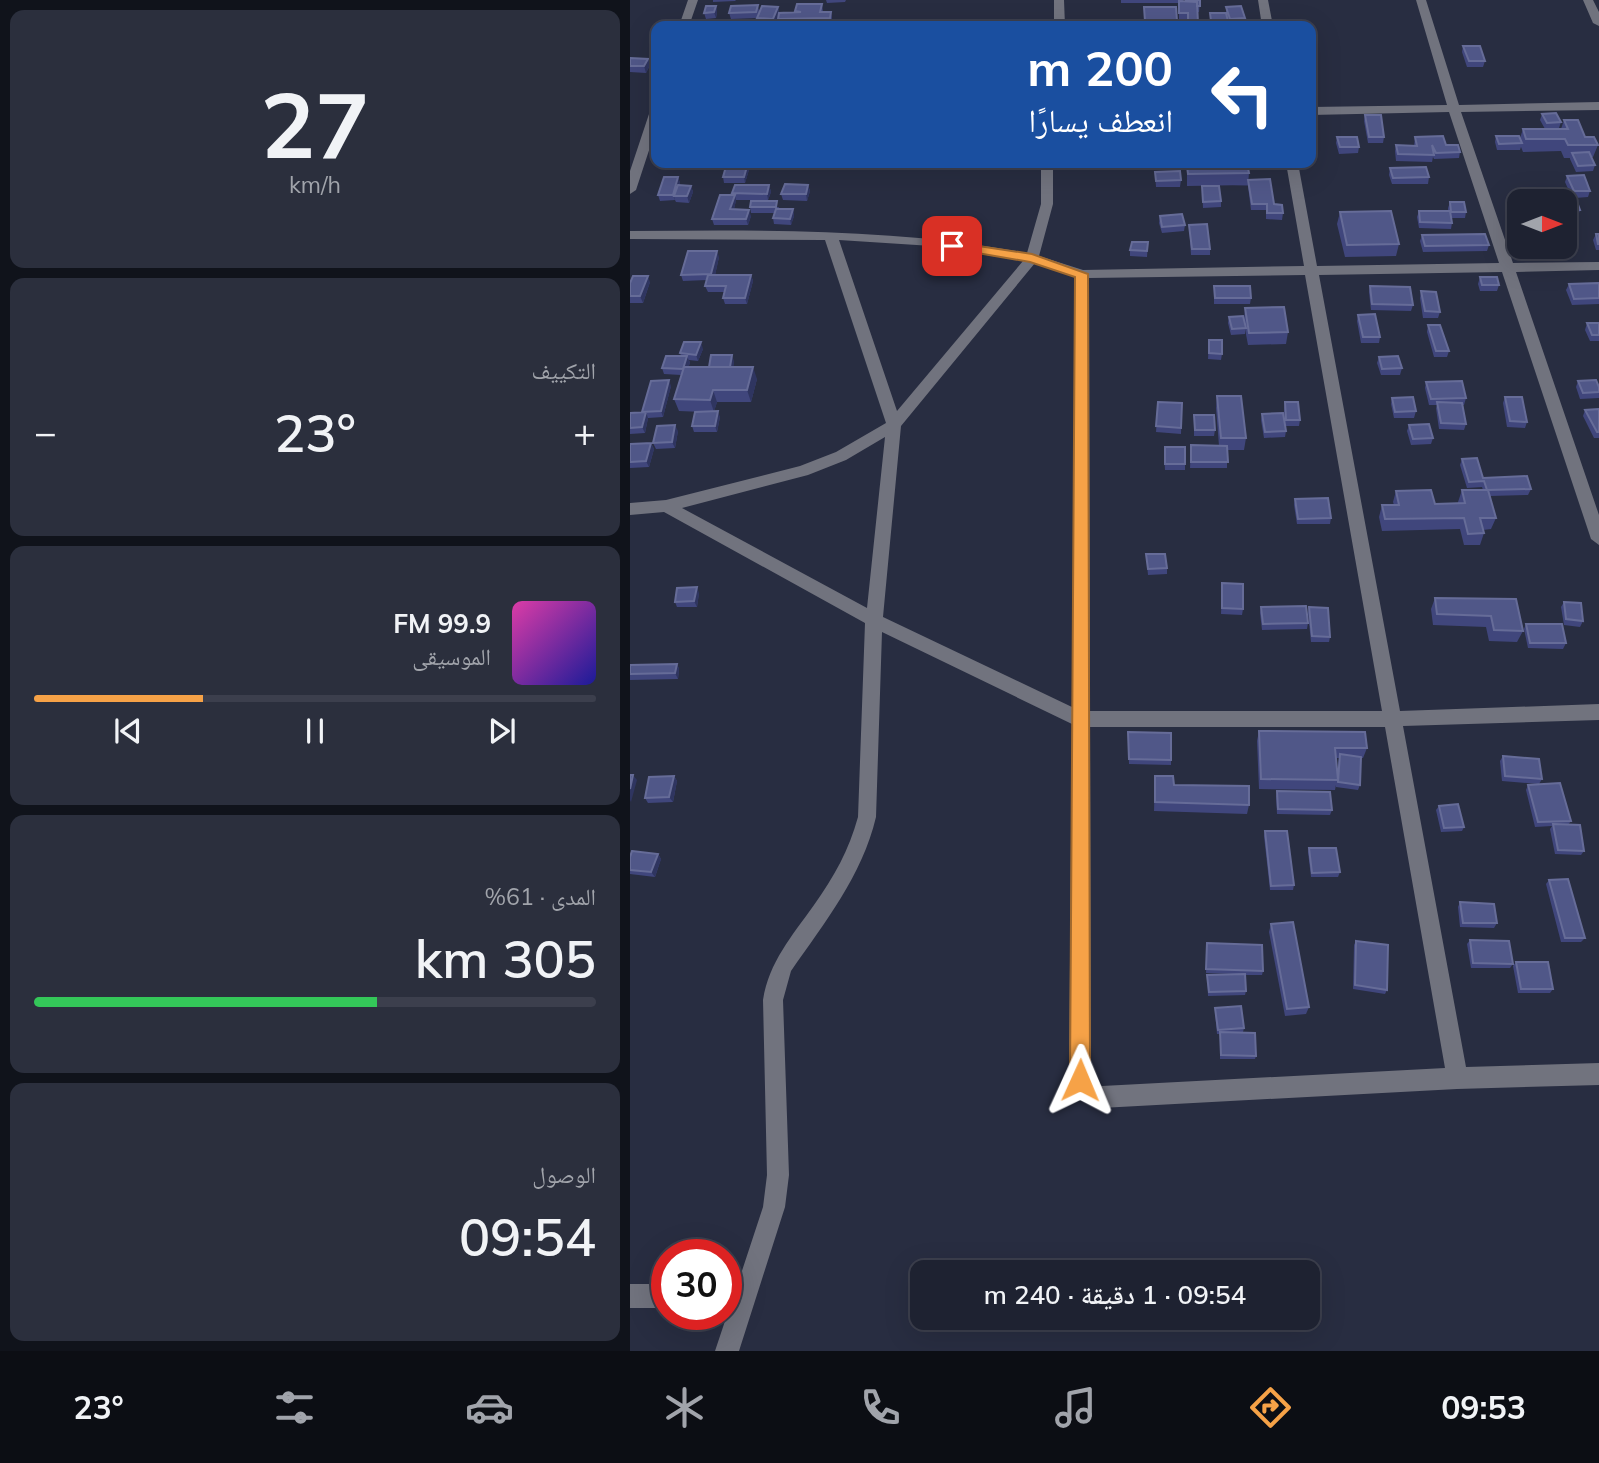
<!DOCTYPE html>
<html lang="ar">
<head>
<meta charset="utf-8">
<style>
	body { margin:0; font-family:Mulish,"Noto Naskh Arabic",sans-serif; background:#2b2f3d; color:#f1f3f6; direction:rtl; height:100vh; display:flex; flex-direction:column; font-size:26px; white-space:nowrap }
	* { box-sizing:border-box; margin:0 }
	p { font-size:23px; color:#a1a4ab }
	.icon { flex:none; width:38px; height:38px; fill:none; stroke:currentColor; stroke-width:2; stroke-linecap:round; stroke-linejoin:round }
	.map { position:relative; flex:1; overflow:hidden; direction:ltr }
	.sheet { display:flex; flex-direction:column; gap:10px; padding:10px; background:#10131b; width:630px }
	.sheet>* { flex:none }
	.top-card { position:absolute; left:21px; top:21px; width:665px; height:147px; border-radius:14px; box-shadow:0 7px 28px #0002,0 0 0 2px #3c3f4d; direction:rtl; background:#1a4fa0; color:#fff; overflow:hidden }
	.needle { width:46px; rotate:90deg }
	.buttons { position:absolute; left:877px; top:189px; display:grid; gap:14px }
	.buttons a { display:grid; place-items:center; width:70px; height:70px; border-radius:14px; background:#1e2231; box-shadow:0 7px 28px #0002,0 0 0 2px #3c3f4d; font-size:35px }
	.speed { position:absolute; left:21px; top:1239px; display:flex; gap:14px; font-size:35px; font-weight:700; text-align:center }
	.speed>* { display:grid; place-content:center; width:91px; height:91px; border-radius:50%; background:#1e2231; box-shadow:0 7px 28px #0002,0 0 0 2px #3c3f4d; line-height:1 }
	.speed .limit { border:10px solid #d22; background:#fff; color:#111 }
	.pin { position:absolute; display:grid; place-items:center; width:60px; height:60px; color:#fff; margin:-30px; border-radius:14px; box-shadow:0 4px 10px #0006 }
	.me { position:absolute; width:77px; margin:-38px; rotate:1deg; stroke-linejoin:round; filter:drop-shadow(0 0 5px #0008) }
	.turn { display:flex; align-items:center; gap:24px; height:147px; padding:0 28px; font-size:32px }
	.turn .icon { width:91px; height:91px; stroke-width:2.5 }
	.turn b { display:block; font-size:49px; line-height:60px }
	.big { font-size:52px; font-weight:600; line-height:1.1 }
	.sheet .card { flex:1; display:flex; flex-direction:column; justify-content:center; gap:10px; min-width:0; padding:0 24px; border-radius:14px; background:#2b2f3d }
	.sheet .dial { align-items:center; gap:0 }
	.dial b { font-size:91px; line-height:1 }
	.song { display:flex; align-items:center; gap:21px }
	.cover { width:84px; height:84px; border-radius:10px; background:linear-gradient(135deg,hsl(320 70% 55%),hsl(240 70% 35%)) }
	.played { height:7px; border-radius:4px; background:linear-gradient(90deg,#f6a247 30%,#3c3f4d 30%) }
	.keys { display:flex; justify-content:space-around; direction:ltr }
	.heat { display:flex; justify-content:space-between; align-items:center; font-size:38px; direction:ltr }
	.charge { height:10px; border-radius:5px; background:linear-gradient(90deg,#34c759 61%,#3c3f4d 0) }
	.trip { position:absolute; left:280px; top:1260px; width:410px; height:70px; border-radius:14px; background:#1e2231; box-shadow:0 7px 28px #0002,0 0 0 2px #3c3f4d; font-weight:600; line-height:70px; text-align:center; direction:rtl }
	.tab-bar { display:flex; height:112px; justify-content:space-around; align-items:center; background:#0c0e14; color:#a1a4ab }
	.tab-bar .icon { width:49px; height:49px }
	.tab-bar .selected { color:#f6a247 }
	.tab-bar b { font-size:32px; color:#f1f3f6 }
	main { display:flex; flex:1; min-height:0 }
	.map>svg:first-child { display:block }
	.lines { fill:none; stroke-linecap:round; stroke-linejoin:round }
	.minor { fill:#71737e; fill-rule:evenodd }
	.wall { fill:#40467c; fill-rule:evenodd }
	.shaded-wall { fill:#2f3560 }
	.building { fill:#505788; stroke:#666c98; stroke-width:2 }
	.route { fill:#f6a247; stroke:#a0692e; stroke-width:2 }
</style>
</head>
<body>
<main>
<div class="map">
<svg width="969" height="1351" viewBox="0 0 969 1351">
	<rect width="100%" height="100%" fill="#282d41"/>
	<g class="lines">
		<path class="minor" d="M58,0h10l-9,26h-10z
			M424,0h10l1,26h-11z
			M628,0h10l5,26h-11z
			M786,0h10l33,105 140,-3v8l-138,2 52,151 86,-1v8l-83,2 83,243v30l-8,-6 -89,-267 -183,3 81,436 199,-7v16l-196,6 63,341 133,-4v22l-142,4 -356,19 -23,-10 -9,-19 3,-355 -190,-92 -6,185c-14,59 -51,105 -85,154l-8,29 6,175 -4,32 -46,144h-24l14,-42h-3v-24l11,1 26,-79 4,-32 -4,-175c6,-38 29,-64 51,-95 20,-28 35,-55 44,-88l7,-194 -201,-111 -34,3v-12l36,-3 134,-34 36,-14 50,-29 -61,-183 -195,-1v-8c133,-1 265,-3 397,22l14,-49v-41h12v41l-14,52 44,14 221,-4 -18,-103h12l19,103 182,-3 -50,-151 -138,3v-8l136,-2zM209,240l93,6 91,15 -126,150zM405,263l40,13 -3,431 -189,-90 18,-191zM675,275l77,436h-292l-1,-433zM255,437l-18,171 -185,-100 126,-33 38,-15zM460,727h295l60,341 -343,18 -8,-4 -3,-5z
			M953,0h10l6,12v14l-6,-3z
			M26,107v22l-20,61 -6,4v-23l20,-60z
			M0,1284h37v24h-37z"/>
	</g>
	<path class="wall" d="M83,0h23l-1,1 -22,1z
		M196,0h20l-1,2 -18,1z
		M491,0h62v1l17,-1 -1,12h-2l1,11h12v-10h16v-6l19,11 -1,6 -14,1 -4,-10 2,6 -1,5h-40v-1h-8v-22h-58z
		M192,4l1,8h8l1,6 -1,7h-52l-1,-6 1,-6 -4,12h-16l-2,-7 -26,1 -2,-6 29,-8 1,6 19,-4 1,6h16v-2z
		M86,6l1,6 -1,6 -10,1 -2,-6z
		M514,7l33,14v5h-32z
		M833,46l22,15 -2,6h-16l-5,-15z
		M0,58l18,1 2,6 -4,8 -16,-1z
		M912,114l19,8 -2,6 -13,1h15l3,-9 21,17 13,8 -5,12h-2l4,8 -2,6 -17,1 -6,-13v-1h-6l-3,-7 -38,1 -2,-5 -1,3h-23l-2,-8 1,-6 24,2 3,-9h22l-5,-9z
		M735,115l19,22 -1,6h-15l-4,-22z
		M707,137l22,10 -1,6 -19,1 -3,-11z
		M785,137l31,8 14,7 -1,6 -25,1 -1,-2 -1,5 -36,-1 -1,-10 1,-6 18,1z
		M121,163l-6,20h-21l-1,-6z
		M153,163l-1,6 -27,1 -1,-6z
		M585,163h32l2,10 -1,12 -61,1v-20l28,-1z
		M760,168l39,9 -1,7h-36l-3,-9z
		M525,172l26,8 -1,7h-24z
		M937,176l23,15 -2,6 -13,1 5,12 -2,6h-14v-15h-21v-1l10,-1v-2l2,-6h14l-4,-9z
		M48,177l2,6v2l11,1 2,6 -4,11 -13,-1 -1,-2 -15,1 -2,-6z
		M618,180l35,33 -1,7 -16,-1v-9h-15l-3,-24z
		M139,185l2,7 -3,8h-32l-2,9 17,7 -3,9h-34l-2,-6 20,-24v-2z
		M178,185l2,6 -3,10 -24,-1 -2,-6z
		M572,186l19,15v6l-18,1z
		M820,202l16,10 -1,6h-13v5l-1,6 -32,-1 -2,-11 2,-6h29v-3z
		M120,207h29l-1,2h15l1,7 -3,9 -17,-1 -1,-6 1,-5h-23z
		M710,212l59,32 -3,12 -51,1 -8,-33z
		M530,216l25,9 -1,6 -22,2 -3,-10z
		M559,225l21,24v6h-19z
		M966,234h3v16h-3l-3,-10z
		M792,235l67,10 -2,6 -64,1 -3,-11z
		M518,242l-1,15 -17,-1v-6z
		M89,257l-4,18h36l2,6 -6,23h-22l-2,-6 1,-6h-16l-3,-6 2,-6 -24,1 -2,-6z
		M850,277l19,8 -2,6h-17l-2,-7z
		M20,282l-7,21h-13v-20z
		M969,283v21l-27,1 -6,-15 3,-6z
		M584,286l37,12 -1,6h-36z
		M740,286l43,19 -2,6 -40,-1 -2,-18z
		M791,291l19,21 -2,6h-15l-3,-20z
		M615,308l43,24 -2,12 -38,1 -3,-16v5l-14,1 -3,-12 1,-6 15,4z
		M728,315l22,22 -1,6h-18l-4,-22z
		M957,323h12v18h-9l-5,-11z
		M798,325l21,26 -2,6h-13l-7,-25z
		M579,340l13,14 -1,6 -13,-1z
		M73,349l-5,12 -9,-1 1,3 -2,4h21l25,-6 -1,6 24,12 -6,23h-34l-3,9 6,6 -3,15h-23l-2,-6 11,-14 -24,-1 -5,-12 7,-24 -17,-1 -2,-6 19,-12 -1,-3z
		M749,357l23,11 -2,7h-19l-4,-12z
		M948,381l21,6v11l-19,1 -4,-12z
		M796,382l40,16 -2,7h-1l3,19 -2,6 -25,-1 -3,-21 1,-3h-8l-4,-17z
		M41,386l-8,31 -15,1 -3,15 -15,1v-21l12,-1z
		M587,396l29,42 -2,12h-17v18h-37l1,-23 28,1 -3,-38z
		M875,397l22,25 -2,6 -18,-1 -4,-24z
		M762,398l24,13 -2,7h-20l-3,-14z
		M528,402l24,1 -1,31 -25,-2z
		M655,402l15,18 -1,6h-14l-1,-18z
		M969,409v29h-5l-11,-22 2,-6z
		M632,414l24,17 -1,6 -21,1 -3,-18z
		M564,415l21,15 -1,6h-20z
		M779,425l24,13 -2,6 -20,1 -4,-14z
		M48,431l-3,17 -19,1 -3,-6z
		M21,443l3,6 -5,18 -19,1v-24z
		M534,453l21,11v6h-20z
		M832,459l21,19 48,11 -3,6 -38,1 6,22 -5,11 -8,1 1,3 -4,12h-16l-4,-16 -78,2 -3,-14 3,-12h12l-1,-3 3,-11 39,13 23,-1v-1l4,-12h21l-1,-3 -15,1 -7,-23z
		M665,499l36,19 -1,6h-33l-3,-19z
		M516,554l21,14v6l-19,1z
		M592,583l21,26 -1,6 -21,-1z
		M69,593l-2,14h-20l-2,-5z
		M805,598l81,1 7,32 -6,11 -28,-1 -3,-14 -53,-2 -2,-16z
		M934,602l19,19 -3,6 -16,-2 -3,-18z
		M631,607l47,16 -1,6 -45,1 -2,-17z
		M679,607l21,30 -1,5h-18l-3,-29z
		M896,624l40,19 -3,6 -35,-1 -4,-19z
		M47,664l2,5 -1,10 -48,1v-15z
		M629,731l108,17 -4,10h-2l-1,27 -2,5 -22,-3v-2l-1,5 -76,-1 -2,-48zM706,758h3l-2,15z
		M498,732l43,28v5l-42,-1z
		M873,756l39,23 -3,5 -37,-3 -2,-20z
		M44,776l3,5 -4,21 -25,1 -3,-5z
		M525,776l19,9 75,20 -2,9 -93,-3z
		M898,785l43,36 -3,4 16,26 -3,4 -26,-1 -5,-25 2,-3 -17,1 -9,-37z
		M647,791l55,19 -2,5 -53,-1 -1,-18z
		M809,806l25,21 -2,4 -21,1 -5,-22z
		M635,831l29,54 -1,5h-23l-6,-54z
		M679,848l31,24 -2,5h-27l-3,-25z
		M28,854l3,5 -6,18 -25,-3v-17z
		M919,880l36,58 -4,4h-20l-15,-58z
		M830,902l37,21 -3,5 -34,-1 -2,-20z
		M641,924l38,83 -3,7 -21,2 -16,-84z
		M840,940l43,24 -3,4h-39l-4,-24z
		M726,941l31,49 -2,4 -32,-5 1,-44z
		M577,943l56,28 -1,4h-17l1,16 -1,4 -37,1 -1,-21 28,-1 -29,-1z
		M886,962l37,27 -3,4h-32l-5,-27z
		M585,1008l29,20 -1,4 -8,1 21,23 -1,3h-35v-25h-3l-2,-22z"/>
	<path class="shaded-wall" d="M86,6l1,6 -1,6 -2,-6z
		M148,7l1,6 -4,12 -2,-6z
		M18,59l2,6 -4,8 -2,-7z
		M118,163h3l-6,20 -1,-6z
		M48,177l2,6 -4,13h-2l1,5 -2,-6z
		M139,185l2,7 -3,8 -1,-6z
		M178,185l2,6 -3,10 -1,-7z
		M61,186l2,6 -4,11 -2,-7z
		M105,195l1,6 -4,15 -2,-7z
		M163,209l1,7 -3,9 -1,-6z
		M119,210l2,6 -3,9 -2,-6z
		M87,251l2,6 -5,23 -3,-6z
		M121,275l2,6 -6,23 -2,-6z
		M18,276l2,6 -7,21 -3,-7z
		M71,342l2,7 -5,12 -2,-6z
		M102,355l2,6 -1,12 -3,-6z
		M57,356l3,7 -4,12 -3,-6z
		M123,367l4,12 -6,23 -4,-12z
		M39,380l2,6 -8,31 -2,-6z
		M83,390l4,12 -3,10 -4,-12z
		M88,411l2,6 -3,15 -2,-6z
		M16,412l2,6 -3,15 -3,-6z
		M45,425l3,6 -3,17 -3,-6z
		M21,443l3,6 -5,18 -3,-6z
		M67,587l2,6 -2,14 -3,-6z
		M47,664l2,5 -1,10 -3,-6z
		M3,775l4,5 -6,22 -1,-2v-11z
		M44,776l3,5 -4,21 -4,-5z
		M28,854l3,5 -6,18 -4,-5z"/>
	<path class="building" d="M556,0h14v6h-3v-4l-11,-1z
		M549,1l18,1 1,21h27v3h-37v-13h-9z
		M167,4h25l-2,8h11l-1,6 -52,1 1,-6 22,-1 -6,-1z
		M128,5l-2,7 -27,1 2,-7z
		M76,6h10l-2,6 -10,1z
		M132,6l16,1 -5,12 -16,-1z
		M611,6l4,12 -15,1 -4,-12z
		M514,7h32l1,14h-32z
		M580,13h16l2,8h-17z
		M833,46h17l5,15h-16z
		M0,58l18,1 -4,7h-14z
		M926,113l5,9 -14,1 -5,-9z
		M735,115h16l3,22h-15z
		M934,120h14l7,17h9l4,8h-30l-3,-6h-39l-3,-10h45z
		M813,136l3,9h12l2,7 -24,1 -4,-8 2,10 -36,-1 -2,-9 21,1 -2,-9z
		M866,136h23l3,7 -23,1z
		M707,137h20l2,10h-19z
		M959,152l6,13 -17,1 -6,-13z
		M97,163h21l-4,14h-21z
		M588,163h29l2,10 -61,1 -1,-8 31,-1z
		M796,167l3,10 -36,1 -3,-10z
		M550,171l1,9 -25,1 -1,-9z
		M954,175l6,16h-16l-7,-15z
		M34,177h14l-5,18h-15z
		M640,179l4,25 8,1 1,8h-16v-9h-15l-4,-24z
		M155,184l23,1 -2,9h-25z
		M48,185l13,1 -4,10h-13z
		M105,185h34l-2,9 -35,-1z
		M572,186h17l2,15 -18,1z
		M925,191h18l7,19h-16v-9h-20l-1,-1 15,-1z
		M90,195h15l-5,14 19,1 -3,9h-34z
		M121,201h26l-1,6h-26z
		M820,202h14l2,10h-15z
		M146,209h17l-3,10 -17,-1z
		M761,211l8,33 -52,1 -7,-33z
		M789,211h31l2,12 -32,-1z
		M552,214l3,11 -23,2 -2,-11z
		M577,224l3,25h-18l-3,-24z
		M855,234l4,11 -64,1 -3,-11z
		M966,234h3v10h-1z
		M502,242h16l-1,9 -17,-1z
		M58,251h29l-6,23 -30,1z
		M78,275h43l-6,23h-22l3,-12h-21z
		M3,276h15l-8,20h-10v-13z
		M850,277h17l2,8h-17z
		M969,283v15l-25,1 -5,-15z
		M584,286h36l1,12h-36z
		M740,286l40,1 3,18 -41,-1z
		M791,291l15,1 4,20 -15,-1z
		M654,307l4,25 -39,1 -4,-25z
		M745,314l5,23h-17l-5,-22z
		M613,316l3,12 -14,1 -3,-12z
		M957,323h12v12h-7z
		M798,325h12l9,26h-13z
		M579,340h13v14l-13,-1z
		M54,342h17l-5,13 -16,-2z
		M81,355h21l-2,12h-21z
		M36,356h21l-4,13 -21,-1z
		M768,356l4,12 -20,1 -3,-12z
		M54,367h69l-6,23h-34l-3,10 -36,-1z
		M39,380l-8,31 -19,1 9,-31z
		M966,380l3,7v5l-16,1 -5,-12z
		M832,381l4,17 -35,1 -5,-17z
		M587,396h24l5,42h-25z
		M783,397l3,14 -21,1 -3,-14z
		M875,397h17l5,25 -17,-1z
		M528,402l24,1 -1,25 -25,-2z
		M655,402h13l2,18h-14z
		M807,402l25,1 4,21 -25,-1z
		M969,409v23h-2l-12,-22z
		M88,411l-3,15h-23l3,-14z
		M16,412l-4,15 -12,1v-15z
		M653,413l3,18 -21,1 -3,-18z
		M564,415h20l1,15h-20z
		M799,424l4,14 -20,1 -4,-14z
		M45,425l-3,17 -19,1 4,-17z
		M21,443l-5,18 -16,1v-18z
		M561,445l36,1 1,16h-37z
		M535,447h20v17h-20z
		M847,458l6,20 44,-2 4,13 -44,1 -3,-9 -15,1 -7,-23z
		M801,490l4,14 30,-1 -3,-13h26l8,28h-16l4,15 -16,1 -4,-16 -79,1 -3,-14h17l-3,-14z
		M698,498l3,20 -33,1 -3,-20z
		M516,554h19l2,14 -19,1z
		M592,583l21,1v25l-21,-1z
		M67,587l-3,14 -19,1 2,-14z
		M805,598l81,1 7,32 -29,-1 -3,-14 -54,-2z
		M934,602l17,1 2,18 -17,-2z
		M676,606l2,17 -45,1 -2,-17z
		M679,607l19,1 2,29 -18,-1z
		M896,624h36l4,19h-36z
		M47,664l-2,9 -45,1v-9z
		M629,731l106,1 2,16h-32l3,32 -77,-1z
		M498,732l43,1v27l-42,-1z
		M710,754l21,3 -1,28 -22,-3z
		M873,756l36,3 3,20 -37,-3z
		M0,775h3l-3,14z
		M44,776l-5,21 -24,1 4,-21z
		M525,776h18l1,9 75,1v19l-94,-3z
		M930,783l11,38 -33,1 -10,-37z
		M647,791l53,1 2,18 -54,-1z
		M828,804l6,23 -20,1 -5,-22z
		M923,824l27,1 4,26 -26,-1z
		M635,831h22l7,54 -23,1z
		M679,848h27l4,24 -28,1z
		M2,851l26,3 -7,18 -21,-2v-13z
		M938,879l17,59h-20l-16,-58z
		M830,902l34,2 3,19h-34z
		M663,922l16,85 -22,2 -16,-85z
		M840,940l39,1 4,23 -40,-1z
		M726,941l32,4 -1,45 -32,-5z
		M577,943l55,2 1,26 -57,-2z
		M886,962h32l5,27h-32z
		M615,974l1,17 -37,1 -2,-17z
		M611,1006l3,22 -26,2 -3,-22z
		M590,1032l35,1 1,23 -35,-1z"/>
	<path class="route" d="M322,242l80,12 56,20 2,806 -3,6 -7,3 -7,-3 -3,-6 5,-803 -45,-15 -82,-14 -2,-2z"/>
</svg>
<div class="buttons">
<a><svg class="needle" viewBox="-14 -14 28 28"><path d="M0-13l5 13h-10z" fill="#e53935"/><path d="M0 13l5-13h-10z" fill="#a1a4ab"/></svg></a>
</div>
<div class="speed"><div class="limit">30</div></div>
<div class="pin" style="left:322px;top:246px;background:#d93025"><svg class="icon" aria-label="arrive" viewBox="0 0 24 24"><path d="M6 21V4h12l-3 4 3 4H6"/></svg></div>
<svg class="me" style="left:450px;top:1080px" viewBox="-20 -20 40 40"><path d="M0-17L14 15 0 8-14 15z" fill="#f6a247" stroke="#fff" stroke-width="4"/></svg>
<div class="trip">09:54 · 1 دقيقة · 240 m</div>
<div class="top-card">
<div class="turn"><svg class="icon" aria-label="left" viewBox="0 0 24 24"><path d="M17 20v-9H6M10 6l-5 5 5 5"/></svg><div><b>200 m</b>انعطف يسارًا</div></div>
</div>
</div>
<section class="sheet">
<div class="card dial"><b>27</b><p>km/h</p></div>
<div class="card"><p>التكييف</p>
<div class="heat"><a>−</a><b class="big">23°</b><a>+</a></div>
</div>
<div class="card">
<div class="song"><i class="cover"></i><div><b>99.9 FM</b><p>الموسيقى</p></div></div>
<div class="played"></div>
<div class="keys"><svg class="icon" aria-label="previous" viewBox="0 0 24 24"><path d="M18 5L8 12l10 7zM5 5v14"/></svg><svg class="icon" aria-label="pause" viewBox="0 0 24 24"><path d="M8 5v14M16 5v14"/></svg><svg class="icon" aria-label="next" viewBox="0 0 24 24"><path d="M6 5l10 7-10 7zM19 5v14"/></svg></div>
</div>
<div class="card"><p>المدى · 61%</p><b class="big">305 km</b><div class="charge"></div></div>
<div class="card"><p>الوصول</p><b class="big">09:54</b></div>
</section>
</main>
<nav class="tab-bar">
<b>09:53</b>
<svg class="icon selected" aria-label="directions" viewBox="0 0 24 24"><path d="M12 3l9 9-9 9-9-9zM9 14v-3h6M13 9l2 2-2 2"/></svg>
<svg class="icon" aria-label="music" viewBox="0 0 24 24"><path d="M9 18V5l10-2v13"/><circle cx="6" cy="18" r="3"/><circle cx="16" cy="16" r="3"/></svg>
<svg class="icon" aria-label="phone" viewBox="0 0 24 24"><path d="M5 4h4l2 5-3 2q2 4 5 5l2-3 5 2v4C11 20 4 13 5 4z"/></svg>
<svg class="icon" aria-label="climate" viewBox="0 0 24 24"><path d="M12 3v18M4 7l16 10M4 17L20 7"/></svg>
<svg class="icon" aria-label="car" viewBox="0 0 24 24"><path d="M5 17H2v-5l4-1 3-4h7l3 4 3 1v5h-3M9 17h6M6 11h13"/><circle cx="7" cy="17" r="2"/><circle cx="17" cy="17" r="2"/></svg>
<svg class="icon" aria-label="filters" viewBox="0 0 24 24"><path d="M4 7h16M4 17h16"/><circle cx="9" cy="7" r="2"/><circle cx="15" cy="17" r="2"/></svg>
<b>23°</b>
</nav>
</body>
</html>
